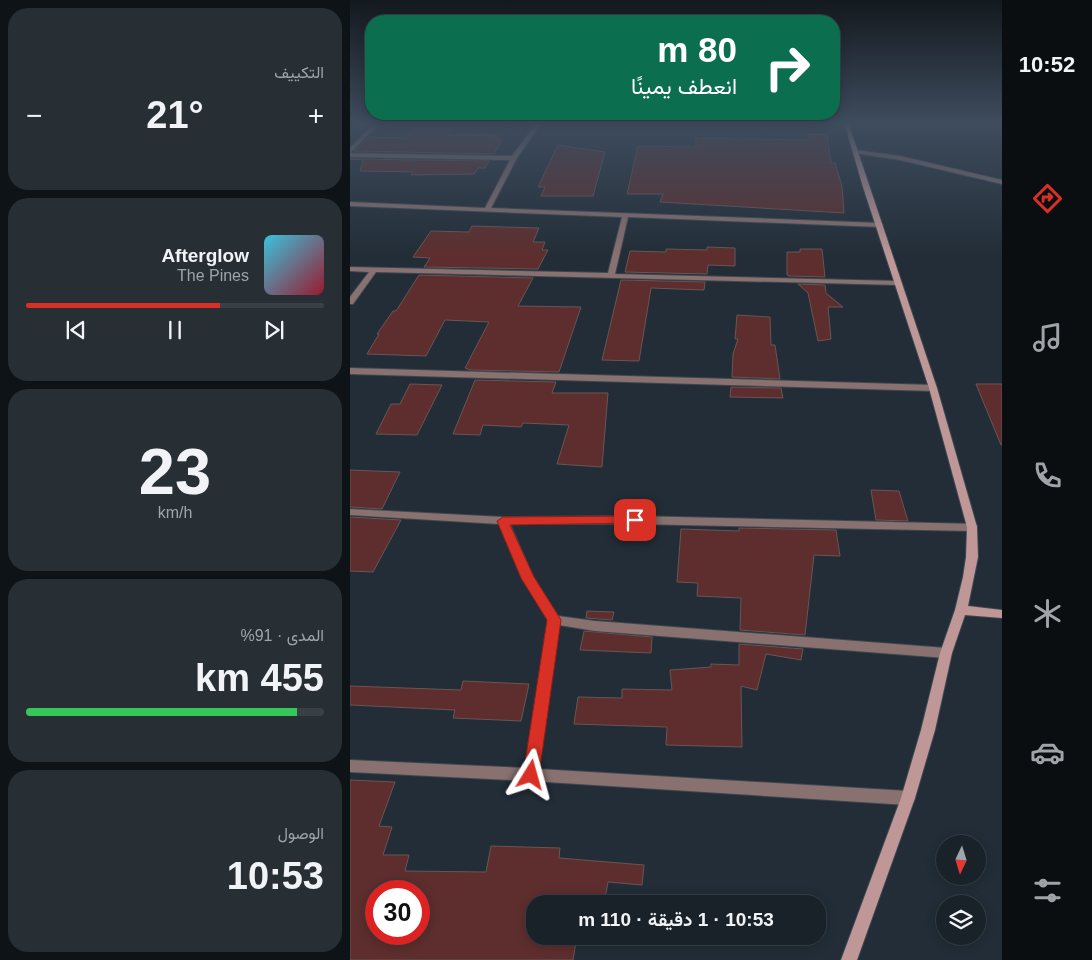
<!DOCTYPE html>
<html lang="ar">
<head>
<meta charset="utf-8">
<style>
	body { margin:0; font-family:Arial,Vazirmatn,sans-serif; background:#272f35; color:#f1f3f6; direction:rtl; height:100vh; display:flex; flex-direction:column; font-size:19px; white-space:nowrap }
	* { box-sizing:border-box; margin:0 }
	p { font-size:16px; color:#9fa4a8 }
	.icon { flex:none; width:28px; height:28px; fill:none; stroke:currentColor; stroke-width:2; stroke-linecap:round; stroke-linejoin:round }
	.map { position:relative; flex:1; overflow:hidden; direction:ltr }
	.drawer { display:flex; flex-direction:column; gap:8px; padding:8px; background:#0e1317; width:350px }
	.drawer>* { flex:none }
	.top-card { position:absolute; left:15px; top:15px; width:475px; height:105px; border-radius:20px; box-shadow:0 2px 12px #0003,0 0 0 1px #383f46; direction:rtl; background:#0b6e4f; color:#fff; overflow:hidden }
	.needle { width:32px; rotate:184deg }
	.controls { position:absolute; left:586px; top:835px; display:grid; gap:10px }
	.controls a { display:grid; place-items:center; width:50px; height:50px; border-radius:50%; background:#1a2229; box-shadow:0 2px 12px #0003,0 0 0 1px #383f46; font-size:25px }
	.speed { position:absolute; left:15px; top:880px; display:flex; gap:10px; font-size:25px; font-weight:700; text-align:center }
	.speed>* { display:grid; place-content:center; width:65px; height:65px; border-radius:50%; background:#1a2229; box-shadow:0 2px 12px #0003,0 0 0 1px #383f46; line-height:1 }
	.speed .limit { border:8px solid #d22; background:#fff; color:#111 }
	.pin { position:absolute; display:grid; place-items:center; width:42px; height:42px; color:#fff; margin:-21px; border-radius:10px; box-shadow:0 2px 8px #0006 }
	.me { position:absolute; width:55px; margin:-28px; rotate:8deg; stroke-linejoin:round; filter:drop-shadow(0 0 4px #0008) }
	.turn { display:flex; align-items:center; gap:18px; height:105px; padding:0 20px; font-size:22px }
	.turn .icon { width:65px; height:65px; stroke-width:2.5 }
	.turn b { display:block; font-size:35px; line-height:42px }
	.big { font-size:38px; font-weight:600; line-height:1.1 }
	.drawer .tile { flex:1; display:flex; flex-direction:column; justify-content:center; gap:8px; min-width:0; padding:0 18px; border-radius:20px; background:#272f35 }
	.drawer .dial { align-items:center; gap:0 }
	.dial b { font-size:65px; line-height:1 }
	.song { display:flex; align-items:center; gap:15px }
	.cover { width:60px; height:60px; border-radius:8px; background:linear-gradient(135deg,hsl(190 70% 55%),hsl(350 70% 35%)) }
	.played { height:5px; border-radius:2px; background:linear-gradient(90deg,#d93025 65%,#383f46 65%) }
	.keys { display:flex; justify-content:space-around; direction:ltr }
	.heat { display:flex; justify-content:space-between; align-items:center; font-size:28px; direction:ltr }
	.charge { height:8px; border-radius:4px; background:linear-gradient(90deg,#34c759 91%,#383f46 0) }
	.trip { position:absolute; left:176px; top:895px; width:300px; height:50px; border-radius:20px; background:#1a2229; box-shadow:0 2px 12px #0003,0 0 0 1px #383f46; font-weight:600; line-height:50px; text-align:center; direction:rtl }
	main { display:flex; flex:1; min-height:0 }
	.tabs { display:flex; flex-direction:column; width:90px; justify-content:space-around; align-items:center; background:#0a0e10; color:#9fa4a8 }
	.tabs .icon { width:35px; height:35px }
	.tabs .current { color:#d93025 }
	.tabs b { font-size:22px; color:#f1f3f6 }
	.map>svg:first-child { display:block }
	.building { fill:#5d2e2d; stroke:#685655; fill-rule:evenodd }
	.lines { fill:none; stroke-linecap:round; stroke-linejoin:round }
	.street-casing { stroke:#3e4852; stroke-width:2 }
	.secondary-casing { stroke:#3e4852; stroke-width:2 }
	.street { fill:#89716f; fill-rule:evenodd }
	.secondary { fill:#be9796; fill-rule:evenodd }
	.route { fill:#d93025; stroke:#8d1f18 }
</style>
</head>
<body>
<main>
<nav class="tabs">
<b>10:52</b>
<svg class="icon current" aria-label="directions" viewBox="0 0 24 24"><path d="M12 3l9 9-9 9-9-9zM9 14v-3h6M13 9l2 2-2 2"/></svg>
<svg class="icon" aria-label="music" viewBox="0 0 24 24"><path d="M9 18V5l10-2v13"/><circle cx="6" cy="18" r="3"/><circle cx="16" cy="16" r="3"/></svg>
<svg class="icon" aria-label="phone" viewBox="0 0 24 24"><path d="M5 4h4l2 5-3 2q2 4 5 5l2-3 5 2v4C11 20 4 13 5 4z"/></svg>
<svg class="icon" aria-label="climate" viewBox="0 0 24 24"><path d="M12 3v18M4 7l16 10M4 17L20 7"/></svg>
<svg class="icon" aria-label="car" viewBox="0 0 24 24"><path d="M5 17H2v-5l4-1 3-4h7l3 4 3 1v5h-3M9 17h6M6 11h13"/><circle cx="7" cy="17" r="2"/><circle cx="17" cy="17" r="2"/></svg>
<svg class="icon" aria-label="filters" viewBox="0 0 24 24"><path d="M4 7h16M4 17h16"/><circle cx="9" cy="7" r="2"/><circle cx="15" cy="17" r="2"/></svg>
</nav>
<div class="map">
<svg width="652" height="960" viewBox="0 0 652 960">
	<rect width="100%" height="100%" fill="#222d37"/>
	<path class="building" d="M64,129h40l-5,6 51,1 -3,4h5l-8,14 -140,-3 15,-14 36,1z
		M459,134l18,1 4,28h4l7,23 2,27 -184,-11 3,-8h-36l11,-48 58,1v-9l113,2z
		M208,145l47,7 -12,44h-52l4,-9h-7z
		M0,159l139,2 -4,7h-7l-4,6 -63,1 2,-3 -53,-1 3,-11z
		M122,226l67,2 -6,14h12l-3,8h6l-10,19 -114,-2 6,-9 -17,-1 18,-26 38,1z
		M357,247l28,1v18l-27,-1 -1,9 -82,-2 5,-21 36,1v-3l41,1z
		M450,249h22l3,28 -36,-1 -2,-1v-23h13z
		M69,275l114,3 -15,28 63,1 -22,65 -89,-2 -5,-2 24,-46 -44,-2 -19,36 -59,-2 12,-20h-2l16,-23h3z
		M271,280l84,2 -1,8 -53,-2 -12,73 -37,-1z
		M448,284l27,1 1,8 17,14h-15l3,32 -13,2 -10,-48z
		M387,315l33,2 1,28h4l5,34 -48,-2 1,-23 5,-15h-3z
		M125,380l81,2 -4,11h56l-6,74 -45,-3 12,-39 -46,-2 -2,4 -38,-2 -3,10 -27,-1z
		M60,384l32,1 -25,50 -41,-1 15,-30h9z
		M626,384h26v61h-1z
		M381,387l50,1 2,10 -53,-1z
		M0,470l50,2 -18,37 -32,-2z
		M521,490l28,1 9,30 -32,-1z
		M0,517l51,3 -28,52 -23,-1z
		M389,528l97,2 4,26 -26,-1 -9,80 -65,-5 1,-32 -44,-2 1,-13 -21,-1 4,-53 58,2z
		M237,611l27,1 -2,8 -26,-2z
		M234,631l68,6 -1,16 -71,-3z
		M389,644l64,5 -2,11 -35,-6 -9,36 -16,-4 1,61 -76,-2 1,-18 -93,-3 4,-27 44,1v-9l50,1 -2,-20 41,-3v-3l28,1z
		M113,681l66,3 -8,37 -68,-3 2,-8 -105,-5v-19l111,4z
		M0,780l45,2 -16,44 13,1 -9,28h26l-4,16 81,1 5,-26 69,2 -1,10 85,7 -2,20 -34,-3 -4,22h-69v32h42l-4,24h-223zM26,891h43v43h-43z"/>
	<g class="lines">
		<g class="street-casing">
			<path id="street" d="M26,122h5l-31,31v-5z
				M150,122h42l-25,36 -26,50 389,15 3,2 -3,2 -252,-10 -13,57 283,7 4,2 -4,2 -522,-13 -23,32h-3v-7l19,-25 -19,-1v-4l258,6 14,-56 -272,-11v-4l135,6 25,-48 -160,-3v-4l162,3 24,-32 -34,-1z
				M506,150l44,6 102,24v4l-102,-24 -46,-7v-2z
				M0,368l583,17 4,3 -4,3 -583,-17z
				M0,509l153,8 132,-1 341,8 1,3 -1,3 -4,1 -337,-7h-125l23,53 25,39 37,5 351,27 4,2 2,3 -2,3 -4,2 -351,-27 -36,-6 -20,144 369,22 5,2 2,5 -2,5 -5,2 -377,-24 -181,-9v-12l175,8 23,-148 -26,-42 -23,-54 -149,-9z"/>
		</g>
		<g class="secondary-casing">
			<path id="secondary" d="M494,122h4l89,266 40,139 1,30 -10,49 34,4v8l-37,-3 -13,38 -17,77 -20,68 -58,162h-16l60,-162 20,-68 19,-77 15,-43 8,-33 3,-20 1,-30 -38,-139 -66,-201z"/>
		</g>
		<use href="#street" class="street"/>
		<use href="#secondary" class="secondary"/>
	</g>
	<linearGradient id="sky" x2="0" y2="1"><stop stop-color="#13191e"/><stop offset="0.48" stop-color="#3e4c5e"/><stop offset="1" stop-color="#3e4c5e" stop-opacity="0"/></linearGradient>
	<rect width="652" height="256" fill="url(#sky)"/>
	<path class="route" d="M285,516l6,4 -2,3 -129,2 24,52 27,43 -22,155 -2,5 -6,2 -5,-2 -3,-5 24,-155 -26,-42 -24,-57 6,-4z"/>
</svg>
<div class="controls">
<a><svg class="needle" viewBox="-14 -14 28 28"><path d="M0-13l5 13h-10z" fill="#e53935"/><path d="M0 13l5-13h-10z" fill="#9fa4a8"/></svg></a>
<a><svg class="icon" aria-label="layers" viewBox="0 0 24 24"><path d="M12 4l9 5-9 5-9-5zM3 14l9 5 9-5"/></svg></a>
</div>
<div class="speed"><div class="limit">30</div></div>
<div class="pin" style="left:285px;top:520px;background:#d93025"><svg class="icon" aria-label="arrive" viewBox="0 0 24 24"><path d="M6 21V4h12l-3 4 3 4H6"/></svg></div>
<svg class="me" style="left:181px;top:775px" viewBox="-20 -20 40 40"><path d="M0-17L14 15 0 8-14 15z" fill="#d93025" stroke="#fff" stroke-width="4"/></svg>
<div class="trip">10:53 · 1 دقيقة · 110 m</div>
<div class="top-card">
<div class="turn"><svg class="icon" aria-label="right" viewBox="0 0 24 24"><path d="M7 20v-9h11M14 6l5 5-5 5"/></svg><div><b>80 m</b>انعطف يمينًا</div></div>
</div>
</div>
<section class="drawer">
<div class="tile"><p>التكييف</p>
<div class="heat"><a>−</a><b class="big">21°</b><a>+</a></div>
</div>
<div class="tile">
<div class="song"><i class="cover"></i><div><b>Afterglow</b><p>The Pines</p></div></div>
<div class="played"></div>
<div class="keys"><svg class="icon" aria-label="previous" viewBox="0 0 24 24"><path d="M18 5L8 12l10 7zM5 5v14"/></svg><svg class="icon" aria-label="pause" viewBox="0 0 24 24"><path d="M8 5v14M16 5v14"/></svg><svg class="icon" aria-label="next" viewBox="0 0 24 24"><path d="M6 5l10 7-10 7zM19 5v14"/></svg></div>
</div>
<div class="tile dial"><b>23</b><p>km/h</p></div>
<div class="tile"><p>المدى · 91%</p><b class="big">455 km</b><div class="charge"></div></div>
<div class="tile"><p>الوصول</p><b class="big">10:53</b></div>
</section>
</main>
</body>
</html>
